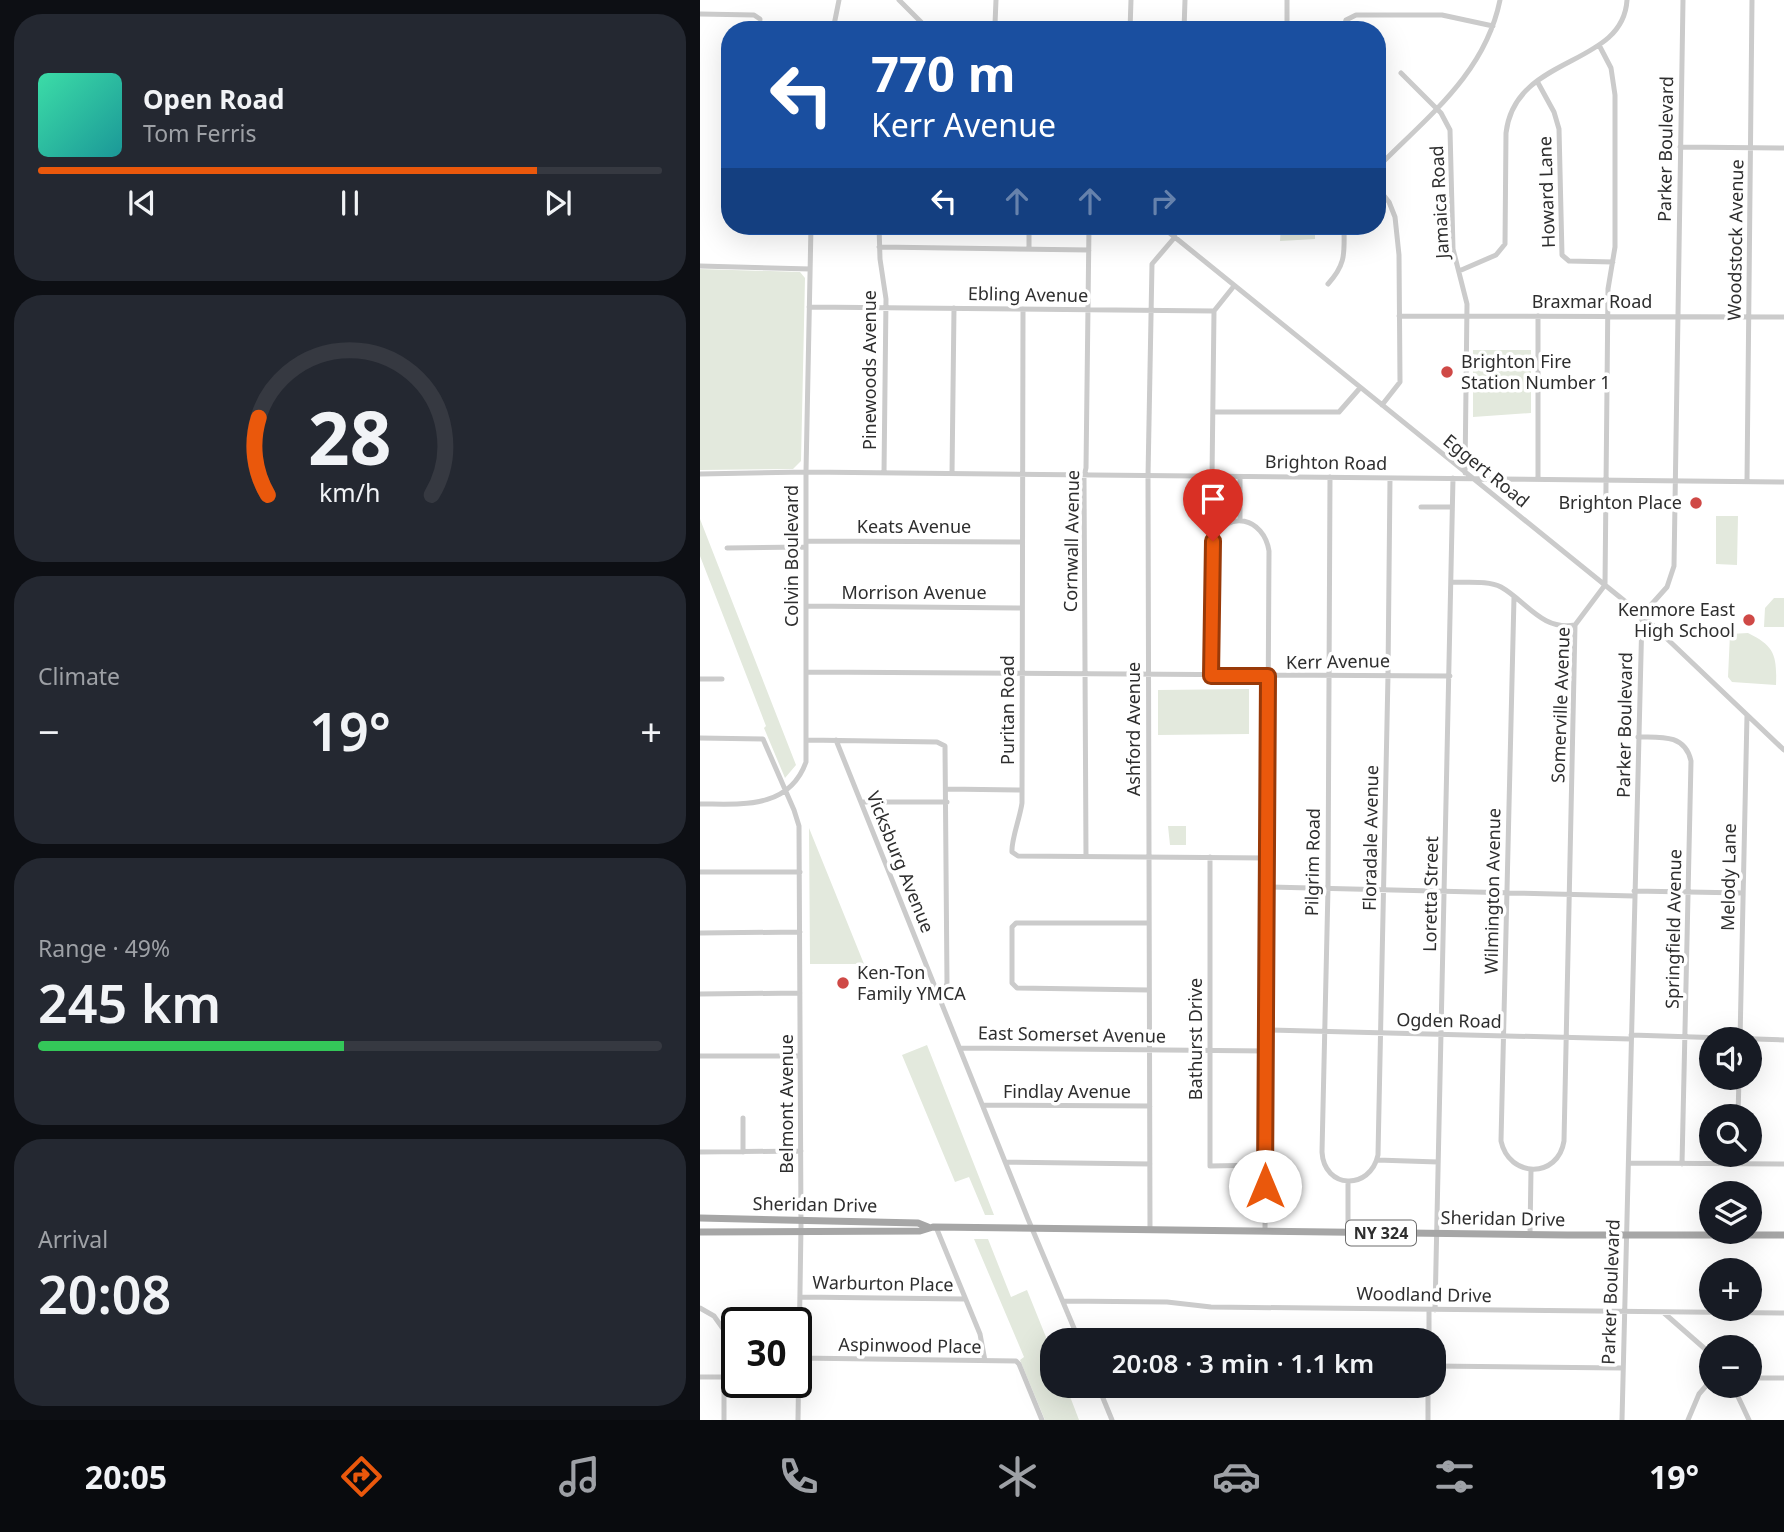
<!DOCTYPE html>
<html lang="en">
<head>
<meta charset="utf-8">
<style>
	body { margin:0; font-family:"Noto Sans",sans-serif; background:#242831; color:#f1f3f6; height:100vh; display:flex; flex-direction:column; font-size:26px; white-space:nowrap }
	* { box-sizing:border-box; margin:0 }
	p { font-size:23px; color:#9ea1a6 }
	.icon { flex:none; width:38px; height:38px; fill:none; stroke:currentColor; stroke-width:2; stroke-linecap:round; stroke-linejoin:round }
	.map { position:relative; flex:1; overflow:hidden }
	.side { display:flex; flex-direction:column; gap:14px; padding:14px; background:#0d0f14; width:700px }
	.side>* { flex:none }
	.top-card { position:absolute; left:21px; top:21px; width:665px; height:214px; border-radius:28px; box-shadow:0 7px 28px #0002; background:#1a4fa0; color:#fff; overflow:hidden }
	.buttons { position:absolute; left:999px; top:1027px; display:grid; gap:14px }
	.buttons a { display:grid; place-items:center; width:63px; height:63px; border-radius:50%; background:#171b24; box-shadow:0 7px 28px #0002; font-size:35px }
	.speed { position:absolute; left:21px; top:1307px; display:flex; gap:14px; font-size:35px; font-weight:700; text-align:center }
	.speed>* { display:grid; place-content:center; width:91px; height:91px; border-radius:50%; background:#171b24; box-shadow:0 7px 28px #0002; line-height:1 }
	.speed .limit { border:4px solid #111; border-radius:10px; background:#fff; color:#111 }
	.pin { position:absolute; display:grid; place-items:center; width:60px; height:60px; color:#fff; margin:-72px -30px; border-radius:50% 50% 50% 0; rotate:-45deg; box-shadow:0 0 7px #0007 }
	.pin .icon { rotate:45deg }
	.me { position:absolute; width:77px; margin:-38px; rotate:0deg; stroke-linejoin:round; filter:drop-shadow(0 0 5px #0008) }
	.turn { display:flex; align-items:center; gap:24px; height:147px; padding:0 35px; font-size:32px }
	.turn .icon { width:91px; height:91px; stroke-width:2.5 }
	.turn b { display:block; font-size:49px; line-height:60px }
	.lanes { display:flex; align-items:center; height:66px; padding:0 35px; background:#0003; justify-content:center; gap:35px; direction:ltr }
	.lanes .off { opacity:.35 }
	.big { font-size:52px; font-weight:600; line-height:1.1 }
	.side .tile { flex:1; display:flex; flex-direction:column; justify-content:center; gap:10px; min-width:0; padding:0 24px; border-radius:28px; background:#242831 }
	.side .dial { align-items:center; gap:0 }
	.dial svg { height:182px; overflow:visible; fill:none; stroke:#363941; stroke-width:7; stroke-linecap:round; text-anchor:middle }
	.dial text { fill:#f1f3f6; stroke:none }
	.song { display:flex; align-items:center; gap:21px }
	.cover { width:84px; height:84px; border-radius:10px; background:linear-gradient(135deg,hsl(160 70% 55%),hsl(180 70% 35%)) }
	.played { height:7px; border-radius:4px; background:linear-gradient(90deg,#ea580c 80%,#363941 80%) }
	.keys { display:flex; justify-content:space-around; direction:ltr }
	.heat { display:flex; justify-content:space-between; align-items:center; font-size:38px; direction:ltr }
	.charge { height:10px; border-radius:5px; background:linear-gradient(90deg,#34c759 49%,#363941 0) }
	.trip { position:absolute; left:340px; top:1328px; width:406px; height:70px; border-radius:28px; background:#171b24; box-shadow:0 7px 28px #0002; font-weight:600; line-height:70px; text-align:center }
	.menu { display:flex; height:112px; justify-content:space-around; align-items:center; background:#090b0e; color:#9ea1a6 }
	.menu .icon { width:49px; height:49px }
	.menu .selected { color:#ea580c }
	.menu b { font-size:32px; color:#f1f3f6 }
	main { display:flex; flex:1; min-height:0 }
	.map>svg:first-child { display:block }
	.green { fill:#e3e9dd }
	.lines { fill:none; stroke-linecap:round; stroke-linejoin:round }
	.minor { stroke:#cbcbcb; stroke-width:5 }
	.major { stroke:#a6a6a6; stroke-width:7 }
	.route-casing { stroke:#983908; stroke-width:18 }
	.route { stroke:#ea580c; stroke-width:12 }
	.poi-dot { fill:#cf4946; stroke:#fff; stroke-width:2.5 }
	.labels { text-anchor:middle; stroke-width:7; stroke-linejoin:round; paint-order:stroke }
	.shield { fill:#fff; stroke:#6d6d6d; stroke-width:2 }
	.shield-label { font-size:16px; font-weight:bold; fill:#2e2e2e }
	.street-label { font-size:18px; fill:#2e2e2e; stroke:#fff }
	.poi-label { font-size:18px; fill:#2e2e2e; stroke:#fff; text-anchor:start }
</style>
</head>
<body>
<main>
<section class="side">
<div class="tile">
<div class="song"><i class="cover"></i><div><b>Open Road</b><p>Tom Ferris</p></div></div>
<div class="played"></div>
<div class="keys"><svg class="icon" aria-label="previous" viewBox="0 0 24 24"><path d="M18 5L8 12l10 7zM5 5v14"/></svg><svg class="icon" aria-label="pause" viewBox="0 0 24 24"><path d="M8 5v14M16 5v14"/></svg><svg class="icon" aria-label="next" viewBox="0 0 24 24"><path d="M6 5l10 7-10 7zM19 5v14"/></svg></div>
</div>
<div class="tile dial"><svg viewBox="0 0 100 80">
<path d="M14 69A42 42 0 1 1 86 69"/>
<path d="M14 69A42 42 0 0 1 10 35" stroke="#ea580c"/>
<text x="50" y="56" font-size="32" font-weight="700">28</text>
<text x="50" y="72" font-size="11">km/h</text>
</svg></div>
<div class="tile"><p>Climate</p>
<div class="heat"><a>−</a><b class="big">19°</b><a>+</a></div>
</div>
<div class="tile"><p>Range · 49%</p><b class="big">245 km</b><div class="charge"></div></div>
<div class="tile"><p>Arrival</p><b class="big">20:08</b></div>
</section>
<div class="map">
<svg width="1084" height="1420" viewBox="0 0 1084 1420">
	<rect width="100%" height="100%" fill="#fff"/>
	<path class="green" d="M581,226h34v13l-35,2z
		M0,269l100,3 5,6 -4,183 -8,8 -93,1z
		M773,350h58v63l-58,4z
		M1016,516h22l-1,49 -21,-1z
		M0,519l96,246 -11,13 -21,-50 2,-2 -66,-170z
		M1074,598h10v29h-20l1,-19z
		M1048,633c27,13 29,23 28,52l-44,-3 -4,-5 2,-43z
		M549,689v45l-91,1v-45z
		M468,826h18v19h-16z
		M109,828l55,136h-54z
		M227,1045l67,170h-9l-16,-38 -14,5 -53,-127z
		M274,1239h14l23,58 16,-7 25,62v34h14l13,34h-34l-25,-60 4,-3z"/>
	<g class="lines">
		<path class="minor" d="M199,0l30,30
			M587,0v30
			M0,14l54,1 6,4 -1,11
			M295,24l19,6
			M133,30l6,-30
			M293,30l2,-6 1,-24
			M430,30l1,-30
			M484,30l1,-30
			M643,30l3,-10 10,-5h86l51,11
			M701,73l40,40 9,17 3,119 14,55 -2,169
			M837,81l17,31 5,17 3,126 7,6 44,1
			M980,147l104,1
			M677,168c50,-51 108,-94 123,-168
			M677,187l12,15 6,15 4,38 1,127 -18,23
			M179,226l1,33 6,40 -2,174
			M461,226l481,389 142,135
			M179,247l210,3
			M329,249v-23
			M0,266l110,3
			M759,271l37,-16 9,-11 1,-111c9,-79 117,-65 121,-133
			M628,284c19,-21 16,-32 16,-58
			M109,307l405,4 20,-25
			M323,309l-1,494c-2,15 -11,37 -10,49l6,4 249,2
			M699,316l385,1
			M838,316v163
			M513,412h126l21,-24
			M0,474l106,-2 978,10
			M252,474l2,-166
			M512,477l2,-166
			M630,477l-2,411 -6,264c2,37 48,39 56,3l10,-480 2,-197
			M1047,481l5,-481
			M721,507h31
			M540,520v-43
			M106,541l215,1
			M27,548l79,-1
			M752,582c14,1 36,-2 49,5 25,14 41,44 74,38
			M814,597l-13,544c8,37 57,38 63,0l11,-516 30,-40 3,-296 7,-42v-152l-4,-27 -12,-23
			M106,606l215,2
			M106,672l644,4
			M511,676l2,-135c14,-33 51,-23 56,10l-4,680
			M0,679h22
			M938,737c23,0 47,-3 53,24l-9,403
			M0,738l63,1 31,71 5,16 2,400 -3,194
			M107,740l130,2 8,4 2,237 -6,18
			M136,740l192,479 51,121
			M246,789l76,1
			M161,802h86
			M0,804c40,0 89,6 106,-42v-290l5,-246
			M386,856l-2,-380 2,-8 3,-242
			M510,857v309l55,-1
			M0,872h100
			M567,887l367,9
			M934,891l109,2
			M449,923h-133l-4,4v56l5,5 132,2
			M0,933l100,-1
			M0,994l100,-1
			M567,1030l364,9
			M931,1035l153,5
			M1040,1040l7,-325
			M260,1048l306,3
			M0,1056h100
			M283,1105l167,1
			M1038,1116l1,-38
			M43,1118v34
			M0,1152l101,-1
			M677,1160l61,2
			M306,1162l144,2
			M929,1163l155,1
			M236,1227l44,107 5,27
			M450,1230l-2,-754 4,-212 23,-27
			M648,1232v-51
			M830,1234l1,-64
			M100,1297l165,2
			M363,1301l104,1 44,5 573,6
			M0,1308l14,8 10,14v90
			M735,1310l18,-832
			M964,1313l48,42
			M729,1340v-30
			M99,1358l217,3 3,3 23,56
			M733,1366l190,2
			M0,1377h37
			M1050,1378h34
			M398,1386l14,34
			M1033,1386l16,34
			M728,1420v-34
			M922,1420l20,-805 25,-28 7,-21 9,-566
			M988,1420l11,-26 13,-15"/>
		<path class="major" d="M0,1218l218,5 10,4
			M0,1232l220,-1 13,-4 634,8h217"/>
	</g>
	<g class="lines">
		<g class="route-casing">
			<path id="route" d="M513,541l-2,135h57l-3,510"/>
		</g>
		<use href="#route" class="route"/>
	</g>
	<g class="poi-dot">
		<circle cx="747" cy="372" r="7"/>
		<circle cx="996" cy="503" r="7"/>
		<circle cx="1049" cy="620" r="7"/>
		<circle cx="143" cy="983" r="7"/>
	</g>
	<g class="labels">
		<rect class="shield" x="646" y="1220.5" width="70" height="25" rx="5"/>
		<g class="shield-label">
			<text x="681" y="1239">NY 324</text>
		</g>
		<g class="street-label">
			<text transform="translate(966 149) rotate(-89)" y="6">Parker Boulevard</text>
			<text transform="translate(847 192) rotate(-92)" y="6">Howard Lane</text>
			<text transform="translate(740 202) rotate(-93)" y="6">Jamaica Road</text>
			<text transform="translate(1036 240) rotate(-89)" y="6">Woodstock Avenue</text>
			<text transform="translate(328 295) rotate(1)" y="6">Ebling Avenue</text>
			<text x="892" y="308">Braxmar Road</text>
			<text transform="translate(170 370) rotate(-90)" y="6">Pinewoods Avenue</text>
			<text transform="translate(626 463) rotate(1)" y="6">Brighton Road</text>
			<text transform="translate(786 471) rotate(39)" y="6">Eggert Road</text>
			<text x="214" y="533">Keats Avenue</text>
			<text transform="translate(372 541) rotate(-89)" y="6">Cornwall Avenue</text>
			<text transform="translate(92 556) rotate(-90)" y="6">Colvin Boulevard</text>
			<text x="214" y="599">Morrison Avenue</text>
			<text transform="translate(638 662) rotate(-1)" y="6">Kerr Avenue</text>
			<text transform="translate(861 705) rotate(-88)" y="6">Somerville Avenue</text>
			<text transform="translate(308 710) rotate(-90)" y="6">Puritan Road</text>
			<text transform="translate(925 725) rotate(-89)" y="6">Parker Boulevard</text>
			<text transform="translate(434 729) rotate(-90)" y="6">Ashford Avenue</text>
			<text transform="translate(671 838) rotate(-89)" y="6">Floradale Avenue</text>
			<text transform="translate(200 862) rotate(68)" y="6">Vicksburg Avenue</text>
			<text transform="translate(613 862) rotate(-89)" y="6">Pilgrim Road</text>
			<text transform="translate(1029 877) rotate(-89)" y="6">Melody Lane</text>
			<text transform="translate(793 891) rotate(-89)" y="6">Wilmington Avenue</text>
			<text transform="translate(731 894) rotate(-89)" y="6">Loretta Street</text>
			<text transform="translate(974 929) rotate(-89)" y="6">Springfield Avenue</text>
			<text transform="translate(749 1021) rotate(1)" y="6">Ogden Road</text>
			<text transform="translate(372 1035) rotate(1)" y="6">East Somerset Avenue</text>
			<text transform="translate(496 1039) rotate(-90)" y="6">Bathurst Drive</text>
			<text x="367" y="1098">Findlay Avenue</text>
			<text transform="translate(87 1104) rotate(-90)" y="6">Belmont Avenue</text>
			<text transform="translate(115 1205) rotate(1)" y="6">Sheridan Drive</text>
			<text transform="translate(803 1219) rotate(1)" y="6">Sheridan Drive</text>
			<text transform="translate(183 1284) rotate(1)" y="6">Warburton Place</text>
			<text transform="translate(911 1292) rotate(-88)" y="6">Parker Boulevard</text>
			<text transform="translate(724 1295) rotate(1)" y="6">Woodland Drive</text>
			<text transform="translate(210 1346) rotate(1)" y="6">Aspinwood Place</text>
		</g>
		<g class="poi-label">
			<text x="761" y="368">Brighton Fire<tspan x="761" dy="21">Station Number 1</tspan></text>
			<text x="982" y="509" text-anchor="end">Brighton Place</text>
			<text x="1035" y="616" text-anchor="end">Kenmore East<tspan x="1035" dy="21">High School</tspan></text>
			<text x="157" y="979">Ken-Ton<tspan x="157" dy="21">Family YMCA</tspan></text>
		</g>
	</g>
</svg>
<div class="buttons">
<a><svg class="icon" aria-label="sound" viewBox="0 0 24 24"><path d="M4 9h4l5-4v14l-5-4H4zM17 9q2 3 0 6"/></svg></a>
<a><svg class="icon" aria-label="search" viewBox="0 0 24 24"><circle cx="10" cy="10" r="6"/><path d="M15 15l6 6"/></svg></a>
<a><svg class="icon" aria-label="layers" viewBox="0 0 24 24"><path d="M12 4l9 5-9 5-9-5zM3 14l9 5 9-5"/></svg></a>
<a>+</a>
<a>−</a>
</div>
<div class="speed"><div class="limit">30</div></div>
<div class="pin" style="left:513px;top:541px;background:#d93025"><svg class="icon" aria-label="arrive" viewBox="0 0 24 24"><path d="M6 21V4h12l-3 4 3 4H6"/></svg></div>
<svg class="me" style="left:565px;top:1186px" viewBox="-20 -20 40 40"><circle r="19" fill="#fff"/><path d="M0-13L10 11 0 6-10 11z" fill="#ea580c"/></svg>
<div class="trip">20:08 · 3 min · 1.1 km</div>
<div class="top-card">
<div class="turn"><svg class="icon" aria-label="left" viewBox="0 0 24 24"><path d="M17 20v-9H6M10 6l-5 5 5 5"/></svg><div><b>770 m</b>Kerr Avenue</div></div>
<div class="lanes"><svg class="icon" aria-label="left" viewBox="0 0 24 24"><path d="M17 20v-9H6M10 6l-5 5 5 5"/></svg><svg class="icon off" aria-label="ahead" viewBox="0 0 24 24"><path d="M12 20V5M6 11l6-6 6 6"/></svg><svg class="icon off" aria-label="ahead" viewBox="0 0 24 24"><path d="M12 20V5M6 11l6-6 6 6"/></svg><svg class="icon off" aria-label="right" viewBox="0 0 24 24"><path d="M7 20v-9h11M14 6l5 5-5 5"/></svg></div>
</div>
</div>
</main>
<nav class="menu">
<b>20:05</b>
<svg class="icon selected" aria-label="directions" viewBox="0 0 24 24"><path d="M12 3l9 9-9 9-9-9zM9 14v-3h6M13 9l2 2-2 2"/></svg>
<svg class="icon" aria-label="music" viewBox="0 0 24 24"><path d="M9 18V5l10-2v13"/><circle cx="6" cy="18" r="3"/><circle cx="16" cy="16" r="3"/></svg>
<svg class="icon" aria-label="phone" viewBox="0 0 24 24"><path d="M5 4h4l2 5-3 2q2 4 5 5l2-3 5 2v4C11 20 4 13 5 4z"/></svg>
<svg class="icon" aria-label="climate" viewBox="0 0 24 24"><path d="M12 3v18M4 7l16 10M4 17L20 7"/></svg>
<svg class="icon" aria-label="car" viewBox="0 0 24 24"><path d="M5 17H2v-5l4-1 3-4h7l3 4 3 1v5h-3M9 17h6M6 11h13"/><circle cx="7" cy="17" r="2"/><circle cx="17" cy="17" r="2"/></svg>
<svg class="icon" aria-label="filters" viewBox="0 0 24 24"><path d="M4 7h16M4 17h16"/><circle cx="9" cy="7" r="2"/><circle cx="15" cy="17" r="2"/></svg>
<b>19°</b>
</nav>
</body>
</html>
